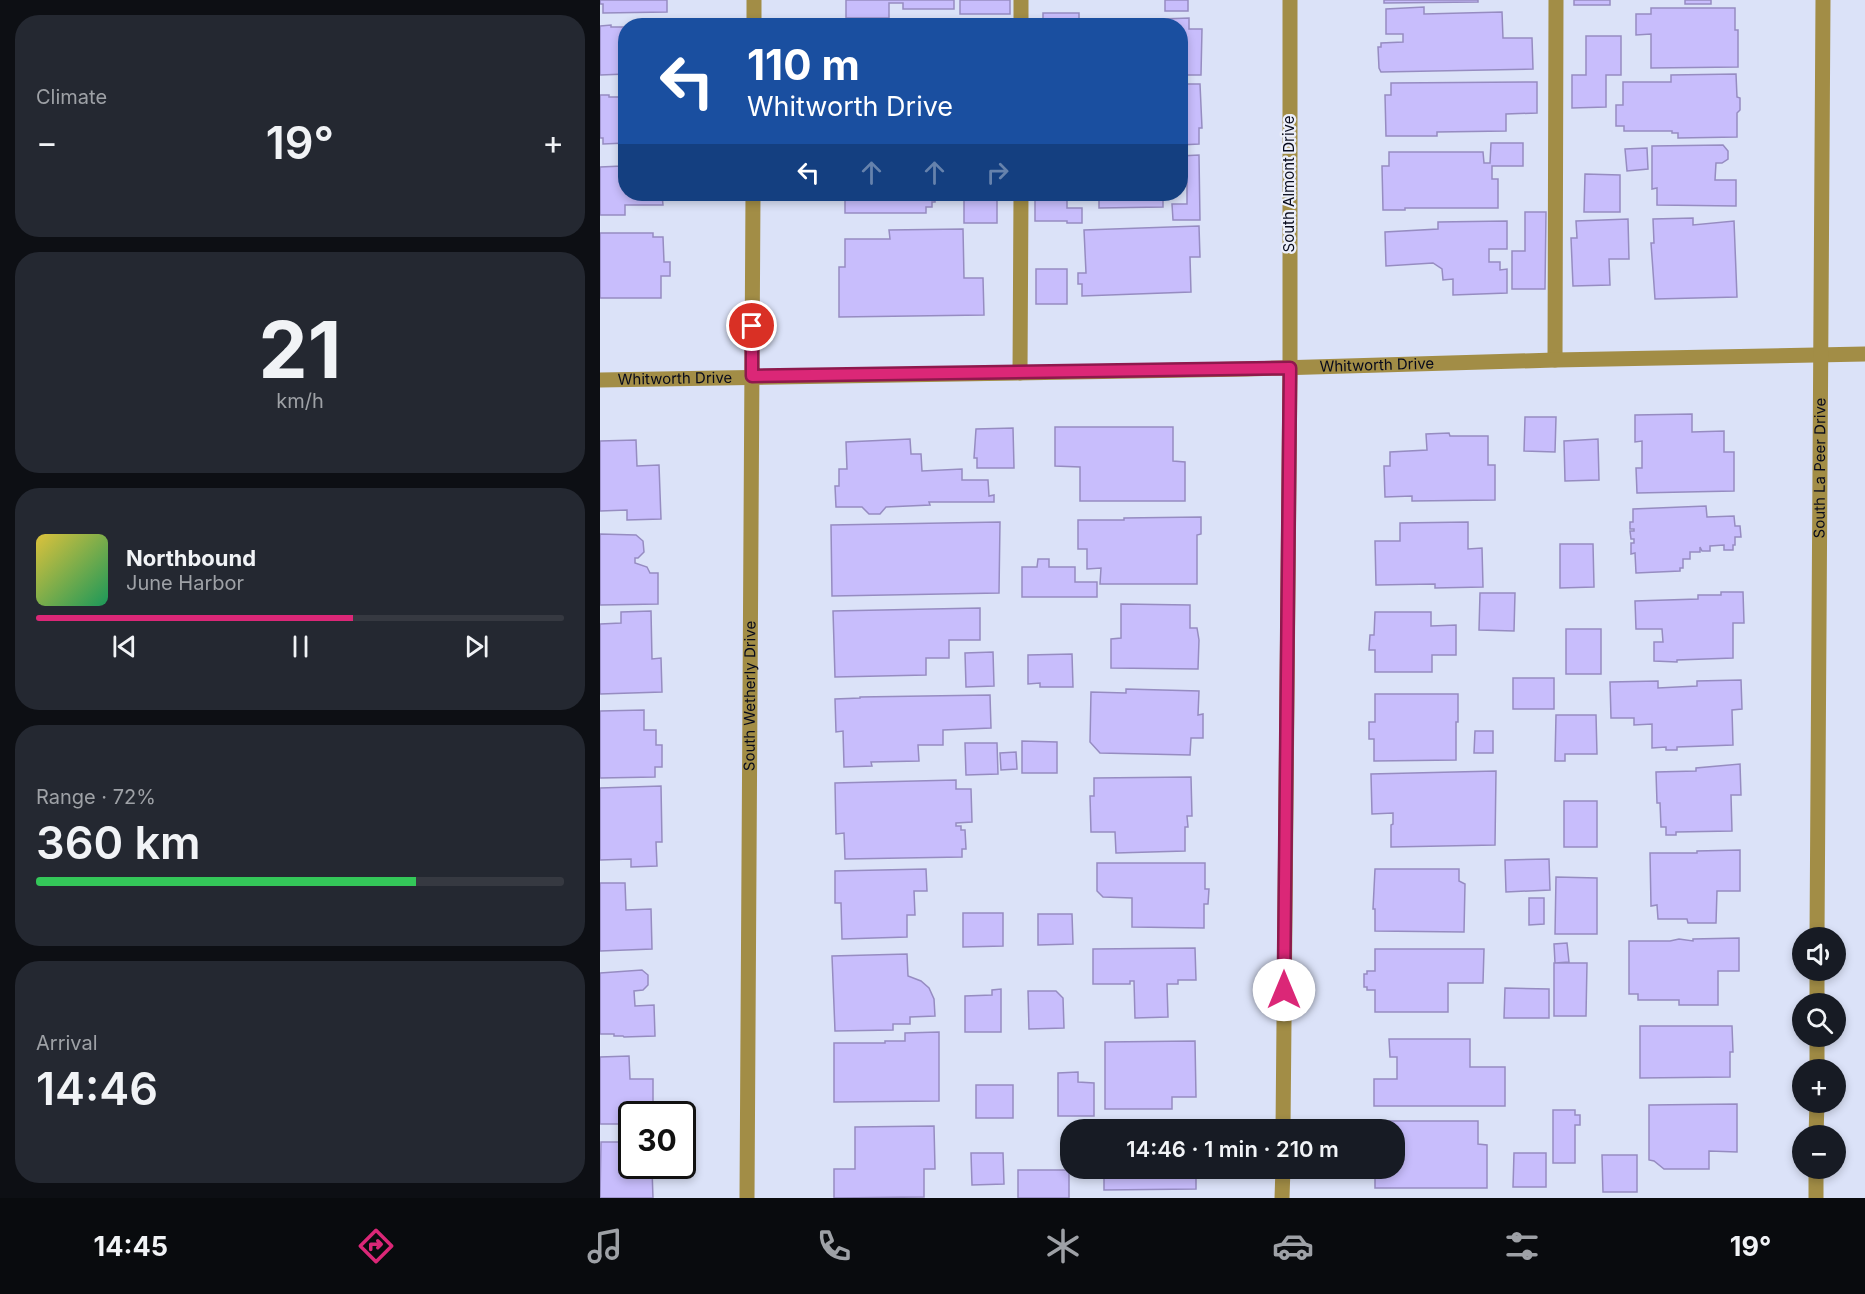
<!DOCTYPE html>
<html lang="en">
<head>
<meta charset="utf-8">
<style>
	body { margin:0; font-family:Inter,sans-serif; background:#242831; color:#f1f3f6; height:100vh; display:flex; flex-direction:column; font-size:22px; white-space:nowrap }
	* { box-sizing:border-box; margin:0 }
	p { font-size:20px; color:#9ea1a6 }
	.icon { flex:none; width:33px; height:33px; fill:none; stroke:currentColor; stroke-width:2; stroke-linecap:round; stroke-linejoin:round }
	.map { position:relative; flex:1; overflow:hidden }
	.panel { display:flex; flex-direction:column; gap:15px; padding:15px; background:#0d0f14; width:600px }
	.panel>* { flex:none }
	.banner { position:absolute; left:18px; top:18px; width:570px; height:183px; border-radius:24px; box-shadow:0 3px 9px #0003; background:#1a4fa0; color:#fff; overflow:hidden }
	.controls { position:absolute; left:1192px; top:927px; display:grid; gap:12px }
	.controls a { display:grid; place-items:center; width:54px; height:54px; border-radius:50%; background:#171b24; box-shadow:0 3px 9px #0003; font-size:30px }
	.speed { position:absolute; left:18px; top:1101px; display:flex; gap:12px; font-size:30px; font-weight:700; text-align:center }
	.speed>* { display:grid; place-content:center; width:78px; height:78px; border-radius:50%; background:#171b24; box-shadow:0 3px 9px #0003; line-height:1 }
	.speed .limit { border:3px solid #111; border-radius:9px; background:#fff; color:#111 }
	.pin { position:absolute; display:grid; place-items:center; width:51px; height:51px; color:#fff; margin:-26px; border:3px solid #fff; border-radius:50%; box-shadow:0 2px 6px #0007 }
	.me { position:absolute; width:66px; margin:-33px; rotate:0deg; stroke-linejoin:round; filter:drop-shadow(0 0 4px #0008) }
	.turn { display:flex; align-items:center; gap:21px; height:126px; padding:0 30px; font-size:27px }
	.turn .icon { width:78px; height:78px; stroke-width:2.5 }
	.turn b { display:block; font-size:42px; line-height:51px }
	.lanes { display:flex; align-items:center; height:57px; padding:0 30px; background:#0003; justify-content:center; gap:30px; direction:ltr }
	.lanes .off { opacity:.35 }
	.big { font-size:45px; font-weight:600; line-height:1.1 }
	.panel .tile { flex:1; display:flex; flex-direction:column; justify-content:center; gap:9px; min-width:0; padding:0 21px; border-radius:24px; background:#242831 }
	.panel .dial { align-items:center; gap:0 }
	.dial b { font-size:78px; line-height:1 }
	.song { display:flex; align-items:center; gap:18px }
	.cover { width:72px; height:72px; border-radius:9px; background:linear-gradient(135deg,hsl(50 70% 55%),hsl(150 70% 35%)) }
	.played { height:6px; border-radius:3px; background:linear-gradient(90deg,#db2777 60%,#363941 60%) }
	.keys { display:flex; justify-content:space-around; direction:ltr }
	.heat { display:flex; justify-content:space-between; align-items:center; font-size:33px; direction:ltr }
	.charge { height:9px; border-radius:4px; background:linear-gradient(90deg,#34c759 72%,#363941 0) }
	.trip { position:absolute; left:460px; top:1119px; width:345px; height:60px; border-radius:24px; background:#171b24; box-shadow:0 3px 9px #0003; font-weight:600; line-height:60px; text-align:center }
	.dock { display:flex; height:96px; justify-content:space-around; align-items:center; background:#090b0e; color:#9ea1a6 }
	.dock .icon { width:42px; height:42px }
	.dock .selected { color:#db2777 }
	.dock b { font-size:27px; color:#f1f3f6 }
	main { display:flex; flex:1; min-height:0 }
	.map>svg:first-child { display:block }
	.building { fill:#c8bdfc; stroke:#968cc1; stroke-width:1.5 }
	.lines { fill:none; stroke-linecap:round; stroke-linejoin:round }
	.minor { stroke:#a28d46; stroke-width:15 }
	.route-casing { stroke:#8e194d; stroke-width:15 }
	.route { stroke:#db2777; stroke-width:10 }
	.labels { text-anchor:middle; stroke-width:4.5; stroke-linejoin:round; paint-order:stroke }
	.street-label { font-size:15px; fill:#070a1c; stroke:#eceffa }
</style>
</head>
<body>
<main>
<section class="panel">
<div class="tile"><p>Climate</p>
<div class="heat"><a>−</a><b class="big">19°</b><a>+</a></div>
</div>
<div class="tile dial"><b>21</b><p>km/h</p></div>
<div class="tile">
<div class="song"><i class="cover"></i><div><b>Northbound</b><p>June Harbor</p></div></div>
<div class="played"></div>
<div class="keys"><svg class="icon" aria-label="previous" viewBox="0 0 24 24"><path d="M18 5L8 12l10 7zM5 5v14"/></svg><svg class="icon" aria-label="pause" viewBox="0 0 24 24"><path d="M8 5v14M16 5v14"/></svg><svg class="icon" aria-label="next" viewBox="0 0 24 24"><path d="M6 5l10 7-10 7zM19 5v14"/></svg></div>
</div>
<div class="tile"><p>Range · 72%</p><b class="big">360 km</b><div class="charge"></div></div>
<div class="tile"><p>Arrival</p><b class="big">14:46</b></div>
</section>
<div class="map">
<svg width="1265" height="1198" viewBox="0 0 1265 1198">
	<rect width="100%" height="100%" fill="#dbe2f8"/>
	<path class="building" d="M0,0h67v12l-64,1v-9h-3z
		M246,0h108v9h-51v-6h-14v15h-43z
		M360,0h50v14h-50z
		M565,0h23v11h-23z
		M784,0h94v2l-94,1z
		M974,0h36v5h-36z
		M1085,0h26v4h-26z
		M824,7v7l78,-2 1,26h29l1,31 -152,3 -2,-4 -1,-21h3v-4l22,-1v-8h-17v-25z
		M1051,8h84v22h3v37l-87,1v-34l-15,1v-21h15z
		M443,13h36v13h-36z
		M589,18v11h13l-1,46h-21v-49h-18v-7z
		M522,19h22v7h-22z
		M280,23h57v3h-57z
		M11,25v2h15v47l-26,1v-49z
		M986,36h35v39h-15v32l-34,1v-33h14z
		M1136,74l1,23 3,1v12l-3,3v24l-59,1v-5h-6v-2h-48v-5h-8v-21h7v-23h48v-7z
		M937,82v31l-31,1v17l-69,1v4h-51l-1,-41h6v-12z
		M587,84h13l2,44h-3v16l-19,1v-57h7z
		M0,95h9v2h17v46l-23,1v-6h-3z
		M891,143h32v23h-31v13h6v29h-93v2h-22l-1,-44h7v-14h94l1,11h6z
		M1123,145l5,6v8l-6,4h-6l-1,17h21v26l-79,-1v-17l-5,1v-43z
		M1047,148l1,21 -21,2 -2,-22z
		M599,155l1,65h-27l-1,-16h15v-21l-7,1v-28z
		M22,164h4v30h40h-4l1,11h-38v10h-25v-48l22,-1z
		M985,174l35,1v37h-36z
		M245,194h90v8h-3v5h-6v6h-81z
		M364,194h33v29h-33z
		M435,194h32v14h15v15h-15v-2h-32z
		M499,194h64v13l-64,1z
		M925,212h21l-1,77h-33v-38h13z
		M1093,218v7l41,-4 3,76 -82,2 -4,-56h3l-1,-24z
		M1028,219l1,40h-20l1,26 -37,1 -2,-48h6l-1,-17z
		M907,221v28h-18v13h11v8l7,-1v24l-54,2v-16l-10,1 -1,-11 -9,-6 -47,3 -1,-34 53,-3v-7z
		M599,226l1,31h-10l1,35 -109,4v-12h-4v-11h8l-2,-43z
		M363,229l1,49h19l1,37 -145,2v-50h6v-28h45l-1,-9z
		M0,233h53v4h10l1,25h6v14h-9v22h-61z
		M436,269h31v35h-31z
		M1092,414v18l32,-1v21h10v39l-97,2 -1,-25h6v-27l-7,1v-27z
		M925,417h31l-1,35 -31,-1z
		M455,427h118v34l12,1v39h-105v-34l-25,-1z
		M413,428l1,40h-37v-10h-3l2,-29z
		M849,433l1,3h38v29h7v35l-83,1v-5l-27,1 -1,-31h6v-14l37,-2 -1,-16z
		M310,439l1,15h10l1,17 40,-2v11h26l1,16 5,-1v7h-65l1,3 -44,2 -6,7h-11l-7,-7h-26l-1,-21h4v-17h8l-1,-27z
		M998,439l1,41 -34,1 -1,-40z
		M36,440l1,26 22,-1 2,54 -34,1v-10l-27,1v-70z
		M1106,506l1,11 27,-1 1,10h5l1,11h-6v8h-2v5h-9v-5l-14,1v5h-8l-2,-4v5h-10v7h-7v9h-3v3l-44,2 -1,-20 -4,1v-11h3v-4h-3l-1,-8h4v-2h-4v-7h3v-13z
		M601,517v17l-4,1v49h-97l1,-16 -14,1v-20h-9v-29h46v-2z
		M400,522l-1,71 -167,3 -1,-71z
		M868,522v27l14,-1 1,39 -48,1v-4l-59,1 -1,-44h25v-18z
		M0,534l36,1 7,6 1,11 -6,6h-3v5l12,4 3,6h8v31l-58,1z
		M960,544h33l1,43 -34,1z
		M438,559h11v8h26v15h22v15h-75v-30h15z
		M1121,592h22l1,31h-11v35l-56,2v2l-23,-1v-19h9l-1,-13h-26l-1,-28 63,-2v-4h23z
		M880,593h35l-1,38 -35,-1z
		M521,604l69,1v23h7l2,12 -1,29 -87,-1v-29l10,-1z
		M380,608v32h-31v18h-23v17l-91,2 -2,-66z
		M51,611l1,48 9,-1 1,34 -62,2v-70l21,-1v-11z
		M775,612h56v14l25,-1v30h-24v17h-57v-22h-6l1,-15h4z
		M966,629h35v45h-35z
		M393,652l1,34 -28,1 -1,-34z
		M472,654l1,33h-33v-4l-12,1v-29z
		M913,678h41v31h-41z
		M1141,680l1,29 -10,1 1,35 -56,2v3h-11v-3l-14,1v-24l-18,1v-7h-23l-1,-36 48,-1v7l39,-2v-5z
		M526,689l73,2 -1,24 5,-1v24h-12l-1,17 -90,-2 -10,-11 1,-50 35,1z
		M775,694h83v28h-2v38l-82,1v-22h-5v-17h6z
		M390,695l1,33 -48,2v15h-25l1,16 -48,1 1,4 -28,1 -1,-36 -7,1 -1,-33 25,-1v-1z
		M44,710v20h12v15h6v22h-7v10l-55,1v-67z
		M956,715h40l1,39h-32v7h-10z
		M875,731h18v22h-19z
		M422,741l35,1v31h-35z
		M365,743h32l1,31 -32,1z
		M416,752l1,17 -16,1 -1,-17z
		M1140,764l1,31h-10l1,36 -56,1v3h-10v-8h-5l-1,-24h-3l-1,-31 40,-1v-3z
		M896,771l-1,74 -104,2v-22l2,-1v-11l-21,1 -1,-40z
		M591,777l1,39h-5l1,11h-3v24l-69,2 -1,-21h-24l-1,-36h4v-18z
		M356,780v9h15l1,33 -16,1v3h5v4h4l1,19h-4v8l-117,2 -1,-26 -8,1 -1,-51z
		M61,786l1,56h-6l1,24 -26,1v-8l-31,1v-72z
		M964,801h33v46h-33z
		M1140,850v41h-23l-1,32h-28l-1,-4h-29l-1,-14 -6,1 -1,-53h47v-2z
		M949,859l1,31 -44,2 -1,-32z
		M497,863h108v26h4l-1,15h-4v24l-72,-1v-29l-29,-1 -6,-6z
		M326,869l1,22h-13l1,24h-8v22l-65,2 -1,-36h-6v-32z
		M775,869h84v12l6,3 -1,48 -89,-1v-22h-2z
		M956,877l41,1v56h-42z
		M0,883h25l1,27 25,-1 1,40 -52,2z
		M929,898h15v26l-15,1z
		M363,913h40v33l-40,1z
		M438,914h34l1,30 -35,1z
		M1139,938v33h-21v34h-39v-5h-41v-6h-9v-53h41l9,-2 14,2v-2z
		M967,943l2,19 -14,1 -1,-19z
		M595,948l1,32h-18v4h-11l1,33 -33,1 -1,-37h-4v3h-37v-35z
		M775,949h109l-1,34h-35v29h-73v-22h-8v-3h-3v-13h3v-3h8z
		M307,954l1,22 13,5 8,7 5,11 1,17 -25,1v7h-17v6l-58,1 -3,-75z
		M954,963h33l-1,53h-32z
		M42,970l6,5v10l-5,5 -9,1 1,15 19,-1 1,31 -31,1 -1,-1h-9v-2h-14v-61z
		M905,988l44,1v29h-45z
		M401,989v43h-36v-36l27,-1v-5z
		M428,991h28l7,7 1,30 -35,1z
		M1040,1026h92l1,26h-3v25l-90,1z
		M339,1032v69l-105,1v-59h51v-2h20v-8z
		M789,1039h81v28h35v39h-131v-27h23v-22h-7z
		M595,1041l1,56h-24v12h-67v-67z
		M29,1056l1,23h23v35h-21v10h-32v-67z
		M478,1072v10l16,1v33h-36v-43z
		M376,1085h37v33h-37z
		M1137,1104v48l-28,-1v18h-45l-10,-8 -5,-1v-55z
		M953,1110h22v5h5v10h-5v38h-22z
		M774,1121h104v23l9,1v43h-112v-20h20v-38h-20z
		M334,1126l1,43h-11v28l-90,1v-29h21v-42z
		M1,1142h23v28l28,-1 1,29h-53z
		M371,1153h32l1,31 -32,1z
		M914,1153h32v34h-33z
		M1002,1155h35v37h-34z
		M488,1168h108v21l-92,1v-18h-16z
		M418,1170h51v28h-51z"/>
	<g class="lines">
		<g class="minor">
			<path d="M154,26v-26"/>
			<path d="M421,26v-26"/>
			<path d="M955,360l1,-360"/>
			<path d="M420,373l1,-179"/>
			<path id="s1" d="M0,380l647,-11 308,-9 310,-6"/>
			<path id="s2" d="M1217,938l6,-938"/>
			<path d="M1217,1004v-34"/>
			<path d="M1217,1070v-34"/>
			<path d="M683,1130l7,-762v-368"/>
			<path d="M1216,1136l1,-34"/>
			<path id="s3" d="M147,1198l6,-1004"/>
			<path d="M682,1198l1,-30"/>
			<path d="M1216,1198v-30"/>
		</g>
	</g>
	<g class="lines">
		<g class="route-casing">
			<path id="route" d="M152,326v50l538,-8 -6,622"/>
		</g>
		<use href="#route" class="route"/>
	</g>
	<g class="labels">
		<g class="street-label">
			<text transform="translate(689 184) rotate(-90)" y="5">South Almont Drive</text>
			<text dy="5" stroke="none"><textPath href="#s1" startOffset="777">Whitworth Drive</textPath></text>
			<text dy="5" stroke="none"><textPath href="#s1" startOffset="75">Whitworth Drive</textPath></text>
			<text dy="5" stroke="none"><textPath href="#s2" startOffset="470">South La Peer Drive</textPath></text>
			<text dy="5" stroke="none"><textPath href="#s3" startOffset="502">South Wetherly Drive</textPath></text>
		</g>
	</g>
</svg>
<div class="controls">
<a><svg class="icon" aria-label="sound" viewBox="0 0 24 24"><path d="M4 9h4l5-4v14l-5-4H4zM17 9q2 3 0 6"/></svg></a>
<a><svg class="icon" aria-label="search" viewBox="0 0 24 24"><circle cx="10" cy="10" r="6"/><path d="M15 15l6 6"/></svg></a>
<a>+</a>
<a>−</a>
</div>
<div class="speed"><div class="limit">30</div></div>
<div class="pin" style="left:152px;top:326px;background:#d93025"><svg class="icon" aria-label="arrive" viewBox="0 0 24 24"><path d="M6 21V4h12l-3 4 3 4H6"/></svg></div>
<svg class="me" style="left:684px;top:990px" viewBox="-20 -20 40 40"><circle r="19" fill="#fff"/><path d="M0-13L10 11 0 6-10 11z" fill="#db2777"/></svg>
<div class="trip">14:46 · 1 min · 210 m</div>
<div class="banner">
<div class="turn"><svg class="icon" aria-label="left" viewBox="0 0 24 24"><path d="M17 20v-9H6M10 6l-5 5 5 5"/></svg><div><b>110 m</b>Whitworth Drive</div></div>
<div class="lanes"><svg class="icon" aria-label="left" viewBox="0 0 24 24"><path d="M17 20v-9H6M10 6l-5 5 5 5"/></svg><svg class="icon off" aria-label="ahead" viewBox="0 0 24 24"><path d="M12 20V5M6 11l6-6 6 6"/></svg><svg class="icon off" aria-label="ahead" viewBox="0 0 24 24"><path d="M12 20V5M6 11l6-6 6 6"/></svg><svg class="icon off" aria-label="right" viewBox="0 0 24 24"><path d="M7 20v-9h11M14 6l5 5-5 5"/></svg></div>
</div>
</div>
</main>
<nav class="dock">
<b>14:45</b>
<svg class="icon selected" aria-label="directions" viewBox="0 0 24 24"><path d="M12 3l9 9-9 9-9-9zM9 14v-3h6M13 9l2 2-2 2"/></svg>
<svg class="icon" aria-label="music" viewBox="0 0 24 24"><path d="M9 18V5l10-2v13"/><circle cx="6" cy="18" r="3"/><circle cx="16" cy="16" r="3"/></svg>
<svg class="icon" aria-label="phone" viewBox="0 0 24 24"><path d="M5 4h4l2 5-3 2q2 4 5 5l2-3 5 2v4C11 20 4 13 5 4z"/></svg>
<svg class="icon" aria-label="climate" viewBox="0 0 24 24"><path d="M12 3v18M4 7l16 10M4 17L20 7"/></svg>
<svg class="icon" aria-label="car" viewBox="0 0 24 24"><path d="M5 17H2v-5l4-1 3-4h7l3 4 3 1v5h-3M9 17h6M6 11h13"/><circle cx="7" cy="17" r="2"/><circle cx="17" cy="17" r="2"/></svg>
<svg class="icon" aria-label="filters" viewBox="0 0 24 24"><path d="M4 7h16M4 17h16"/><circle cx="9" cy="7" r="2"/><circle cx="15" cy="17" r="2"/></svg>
<b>19°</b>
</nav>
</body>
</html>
